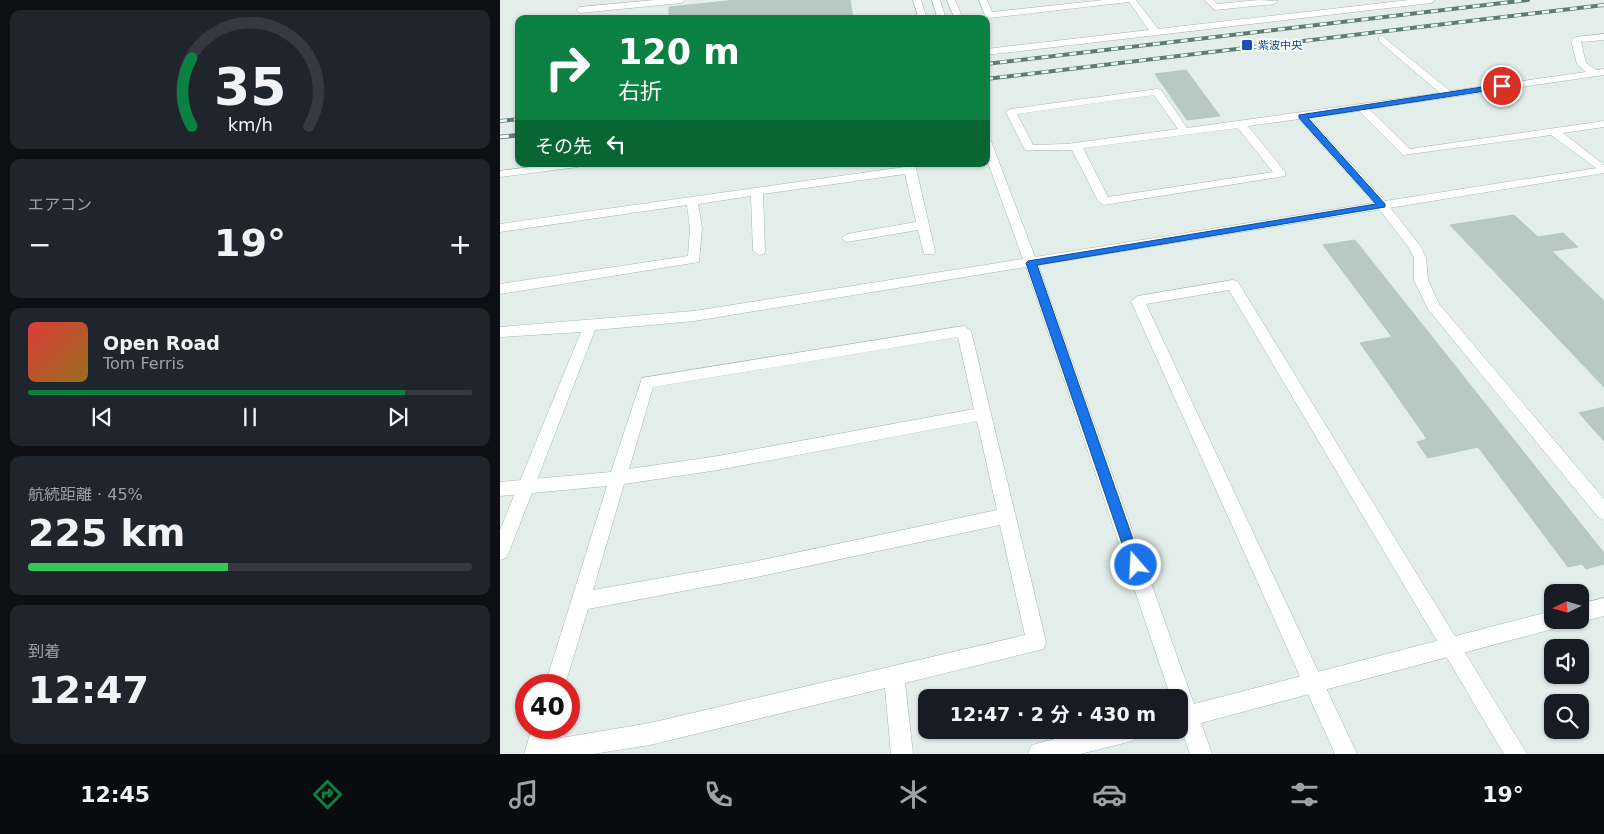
<!DOCTYPE html>
<html lang="ja">
<head>
<meta charset="utf-8">
<style>
	body { margin:0; font-family:"DejaVu Sans","Noto Sans JP",sans-serif; background:#20242c; color:#f1f3f6; height:100vh; display:flex; flex-direction:column; font-size:19px; white-space:nowrap }
	* { box-sizing:border-box; margin:0 }
	p { font-size:16px; color:#9ea1a6 }
	.icon { flex:none; width:28px; height:28px; fill:none; stroke:currentColor; stroke-width:2; stroke-linecap:round; stroke-linejoin:round }
	.map { position:relative; flex:1; overflow:hidden }
	.side { display:flex; flex-direction:column; gap:10px; padding:10px; background:#0d0f14; width:500px }
	.side>* { flex:none }
	.top-card { position:absolute; left:15px; top:15px; width:475px; height:152px; border-radius:10px; box-shadow:0 1px 4px #0004; background:#0b8043; color:#fff; overflow:hidden }
	.needle { width:32px; rotate:265deg }
	.tools { position:absolute; left:1044px; top:584px; display:grid; gap:10px }
	.tools a { display:grid; place-items:center; width:45px; height:45px; border-radius:10px; background:#171b24; box-shadow:0 1px 4px #0004; font-size:25px }
	.speed { position:absolute; left:15px; top:674px; display:flex; gap:10px; font-size:25px; font-weight:700; text-align:center }
	.speed>* { display:grid; place-content:center; width:65px; height:65px; border-radius:50%; background:#171b24; box-shadow:0 1px 4px #0004; line-height:1 }
	.speed .limit { border:8px solid #d22; background:#fff; color:#111 }
	.pin { position:absolute; display:grid; place-items:center; width:42px; height:42px; color:#fff; margin:-21px; border:2px solid #fff; border-radius:50%; box-shadow:0 1px 5px #0007 }
	.me { position:absolute; width:55px; margin:-28px; rotate:341deg; stroke-linejoin:round; filter:drop-shadow(0 0 4px #0008) }
	.turn { display:flex; align-items:center; gap:18px; height:105px; padding:0 20px; font-size:22px }
	.turn .icon { width:65px; height:65px; stroke-width:2.5 }
	.turn b { display:block; font-size:35px; line-height:42px }
	.then { display:flex; align-items:center; height:48px; padding:0 20px; background:#0003; gap:10px; font-size:19px }
	.big { font-size:38px; font-weight:700; line-height:1.1 }
	.side .widget { flex:1; display:flex; flex-direction:column; justify-content:center; gap:8px; min-width:0; padding:0 18px; border-radius:10px; background:#20242c }
	.side .dial { align-items:center; gap:0 }
	.dial svg { height:130px; overflow:visible; fill:none; stroke:#363941; stroke-width:7; stroke-linecap:round; text-anchor:middle }
	.dial text { fill:#f1f3f6; stroke:none }
	.song { display:flex; align-items:center; gap:15px }
	.cover { width:60px; height:60px; border-radius:8px; background:linear-gradient(135deg,hsl(0 70% 55%),hsl(40 70% 35%)) }
	.played { height:5px; border-radius:2px; background:linear-gradient(90deg,#0b8043 85%,#363941 85%) }
	.keys { display:flex; justify-content:space-around; direction:ltr }
	.heat { display:flex; justify-content:space-between; align-items:center; font-size:28px; direction:ltr }
	.charge { height:8px; border-radius:4px; background:linear-gradient(90deg,#34c759 45%,#363941 0) }
	.trip { position:absolute; left:418px; top:689px; width:270px; height:50px; border-radius:10px; background:#171b24; box-shadow:0 1px 4px #0004; font-weight:700; line-height:50px; text-align:center }
	.menu { display:flex; height:80px; justify-content:space-around; align-items:center; background:#090b0e; color:#9ea1a6 }
	.menu .icon { width:35px; height:35px }
	.menu .selected { color:#0b8043 }
	.menu b { font-size:22px; color:#f1f3f6 }
	main { display:flex; flex:1; min-height:0 }
	.map>svg:first-child { display:block }
	.building { fill:#b8c9c4; stroke:#b5c8c2 }
	.lines { fill:none; stroke-linecap:round; stroke-linejoin:round }
	.street-casing { stroke:#a5b7b2; stroke-width:1 }
	.secondary-casing { stroke:#a0bab4; stroke-width:1 }
	.street { fill:#fff; fill-rule:evenodd }
	.secondary { fill:#fff; fill-rule:evenodd }
	.rail-far1-casing { stroke:#5c7c77; stroke-width:4 }
	.rail-casing { stroke:#5c7c77; stroke-width:4.5 }
	.rail-far1 { stroke:#f4faf8; stroke-width:2.5; stroke-dasharray:7; stroke-linecap:butt }
	.rail { stroke:#f4faf8; stroke-width:3; stroke-dasharray:9; stroke-linecap:butt }
	.route { fill:#1a73e8; stroke:#114b97 }
	.transit-dot { fill:#1a4fb4; stroke:#f4faf8; stroke-width:2 }
	.labels { text-anchor:middle; stroke-width:4; stroke-linejoin:round; paint-order:stroke }
	.far-transit-label { font-size:11px; fill:#164399; stroke:#f4faf8; text-anchor:start }
</style>
</head>
<body>
<main>
<section class="side">
<div class="widget dial"><svg viewBox="0 0 100 80">
<path d="M14 69A42 42 0 1 1 86 69"/>
<path d="M14 69A42 42 0 0 1 14 27" stroke="#0b8043"/>
<text x="50" y="56" font-size="32" font-weight="700">35</text>
<text x="50" y="72" font-size="11">km/h</text>
</svg></div>
<div class="widget"><p>エアコン</p>
<div class="heat"><a>−</a><b class="big">19°</b><a>+</a></div>
</div>
<div class="widget">
<div class="song"><i class="cover"></i><div><b>Open Road</b><p>Tom Ferris</p></div></div>
<div class="played"></div>
<div class="keys"><svg class="icon" aria-label="previous" viewBox="0 0 24 24"><path d="M18 5L8 12l10 7zM5 5v14"/></svg><svg class="icon" aria-label="pause" viewBox="0 0 24 24"><path d="M8 5v14M16 5v14"/></svg><svg class="icon" aria-label="next" viewBox="0 0 24 24"><path d="M6 5l10 7-10 7zM19 5v14"/></svg></div>
</div>
<div class="widget"><p>航続距離 · 45%</p><b class="big">225 km</b><div class="charge"></div></div>
<div class="widget"><p>到着</p><b class="big">12:47</b></div>
</section>
<div class="map">
<svg width="1104" height="754" viewBox="0 0 1104 754">
	<rect width="100%" height="100%" fill="#e3eeea"/>
	<path class="building" d="M237,0h113l3,19h-184v-12z
		M686,70l34,46 -33,4 -32,-46z
		M1014,215l24,22 25,-4 15,14 -26,4 52,50v86l-154,-162z
		M855,240l249,313v11l-18,5 -4,-5 -14,3 -90,-120 -50,11 -11,-16 10,-3 -67,-96 32,-6 -69,-92z
		M1104,407v34l-25,-28z"/>
	<g class="lines">
		<g class="street-casing">
			<path id="street" d="M155,0h30l-4,3 -101,10 -4,-3 4,-3z
				M413,0h8l6,19h-8z
				M447,0h8l8,19h-8z
				M479,0h8l5,12 112,-12h32l22,29 251,-29h26l-4,3 -445,52v-6l163,-19 -20,-28 -140,16 -4,-3z
				M704,0h9l4,4 42,-4 19,1 -4,3 -59,6z
				M1104,34v6l-23,2 5,21 10,7 8,-1v6l-235,34 41,40 194,-28v6l-41,6 41,32 -1,8 -52,-38 -148,20 -44,-44 -111,15 37,46v4l-181,29 -6,-4 -26,-51h-47l-19,-38 5,-3 146,-20 4,1 26,38 253,-35 -61,-52v-4l3,-1 68,55 136,-19 -9,-8 -6,-24 5,-3zM654,95l24,34 -111,15 -34,1 -16,-31zM738,128l35,44 -165,25 -25,-49z
				M53,164h31l-6,3 -78,10v-6z
				M404,164h11l20,87 -1,3h-10l-6,-24 -71,12 -6,-4 6,-4 69,-12 -11,-48 -142,20 2,57 -1,3 -5,1 -6,-4 -2,-55 -53,8 4,24 -3,34 -199,32v-10l188,-28 2,-28 -3,-23 -187,27v-8l404,-57z
				M882,201l4,1 35,45 5,11 2,22 11,24 165,195v21l-6,-3 -170,-208 -14,-29v-22l-5,-10 -33,-43z
				M733,280l5,2 289,472h-23l-275,-464 -83,14 211,450h-22l-204,-453 7,-5z
				M464,326l7,5 75,311 -3,7 -138,34 8,71h-22l-6,-66 -235,57 -57,9h-69l8,-26h20l-3,12 101,-17 375,-88 -25,-110 -248,53 -164,31 -23,76h-20l62,-199 -107,10v-14l111,-10 31,-94zM458,337l16,72 -256,47 -89,13 24,-82zM477,421l20,89 -245,52 -159,28 31,-106 94,-14z"/>
		</g>
		<g class="secondary-casing">
			<path id="secondary" d="M432,0h8l6,19h-8z
				M802,113l4,1 79,87 219,-34v6l-566,92 156,439 358,-93v9h11l-3,7 -359,96 11,31h-22l-9,-26h-2v-30h-8l-145,-431 -332,54 -99,9 -86,222 -3,6 -6,2v-30l81,-198 -81,5v-10l194,-16 329,-52 -37,-102v-19l5,3 44,116 339,-54 -76,-85 -1,-2z
				M1104,598v18l-24,6 -5,-2h5v-16z
				M591,730h52l-4,7 -7,4 -52,13h-52l3,-8 8,-3z"/>
		</g>
		<use href="#street" class="street"/>
		<use href="#secondary" class="secondary"/>
		<g class="rail-far1-casing">
			<path id="rail-far1" d="M486,64l542,-64
				M486,79l618,-74
				M0,121l19,-2"/>
		</g>
		<g class="rail-casing">
			<path id="rail" d="M0,137l19,-2"/>
		</g>
		<use href="#rail-far1" class="rail-far1"/>
		<use href="#rail" class="rail"/>
	</g>
	<path class="route" d="M1002,84l4,2 -1,2 -197,30 77,86v3l-348,58 105,300 -2,5 -4,2 -5,-2 -105,-307 2,-2 348,-57 -77,-86v-3z"/>
	<rect class="transit-dot" x="741" y="39" width="12" height="12" rx="2.5"/>
	<g class="labels">
		<g class="far-transit-label">
			<text x="758" y="49">紫波中央</text>
		</g>
	</g>
</svg>
<div class="tools">
<a><svg class="needle" viewBox="-14 -14 28 28"><path d="M0-13l5 13h-10z" fill="#e53935"/><path d="M0 13l5-13h-10z" fill="#9ea1a6"/></svg></a>
<a><svg class="icon" aria-label="sound" viewBox="0 0 24 24"><path d="M4 9h4l5-4v14l-5-4H4zM17 9q2 3 0 6"/></svg></a>
<a><svg class="icon" aria-label="search" viewBox="0 0 24 24"><circle cx="10" cy="10" r="6"/><path d="M15 15l6 6"/></svg></a>
</div>
<div class="speed"><div class="limit">40</div></div>
<div class="pin" style="left:1002px;top:86px;background:#d93025"><svg class="icon" aria-label="arrive" viewBox="0 0 24 24"><path d="M6 21V4h12l-3 4 3 4H6"/></svg></div>
<svg class="me" style="left:636px;top:565px" viewBox="-20 -20 40 40"><circle r="17" fill="#1a73e8" stroke="#fff" stroke-width="3"/><path d="M0-11L8 9 0 5-8 9z" fill="#fff"/></svg>
<div class="trip">12:47 · 2 分 · 430 m</div>
<div class="top-card">
<div class="turn"><svg class="icon" aria-label="right" viewBox="0 0 24 24"><path d="M7 20v-9h11M14 6l5 5-5 5"/></svg><div><b>120 m</b>右折</div></div>
<div class="then">その先<svg class="icon" aria-label="left" viewBox="0 0 24 24"><path d="M17 20v-9H6M10 6l-5 5 5 5"/></svg></div>
</div>
</div>
</main>
<nav class="menu">
<b>12:45</b>
<svg class="icon selected" aria-label="directions" viewBox="0 0 24 24"><path d="M12 3l9 9-9 9-9-9zM9 14v-3h6M13 9l2 2-2 2"/></svg>
<svg class="icon" aria-label="music" viewBox="0 0 24 24"><path d="M9 18V5l10-2v13"/><circle cx="6" cy="18" r="3"/><circle cx="16" cy="16" r="3"/></svg>
<svg class="icon" aria-label="phone" viewBox="0 0 24 24"><path d="M5 4h4l2 5-3 2q2 4 5 5l2-3 5 2v4C11 20 4 13 5 4z"/></svg>
<svg class="icon" aria-label="climate" viewBox="0 0 24 24"><path d="M12 3v18M4 7l16 10M4 17L20 7"/></svg>
<svg class="icon" aria-label="car" viewBox="0 0 24 24"><path d="M5 17H2v-5l4-1 3-4h7l3 4 3 1v5h-3M9 17h6M6 11h13"/><circle cx="7" cy="17" r="2"/><circle cx="17" cy="17" r="2"/></svg>
<svg class="icon" aria-label="filters" viewBox="0 0 24 24"><path d="M4 7h16M4 17h16"/><circle cx="9" cy="7" r="2"/><circle cx="15" cy="17" r="2"/></svg>
<b>19°</b>
</nav>
</body>
</html>
